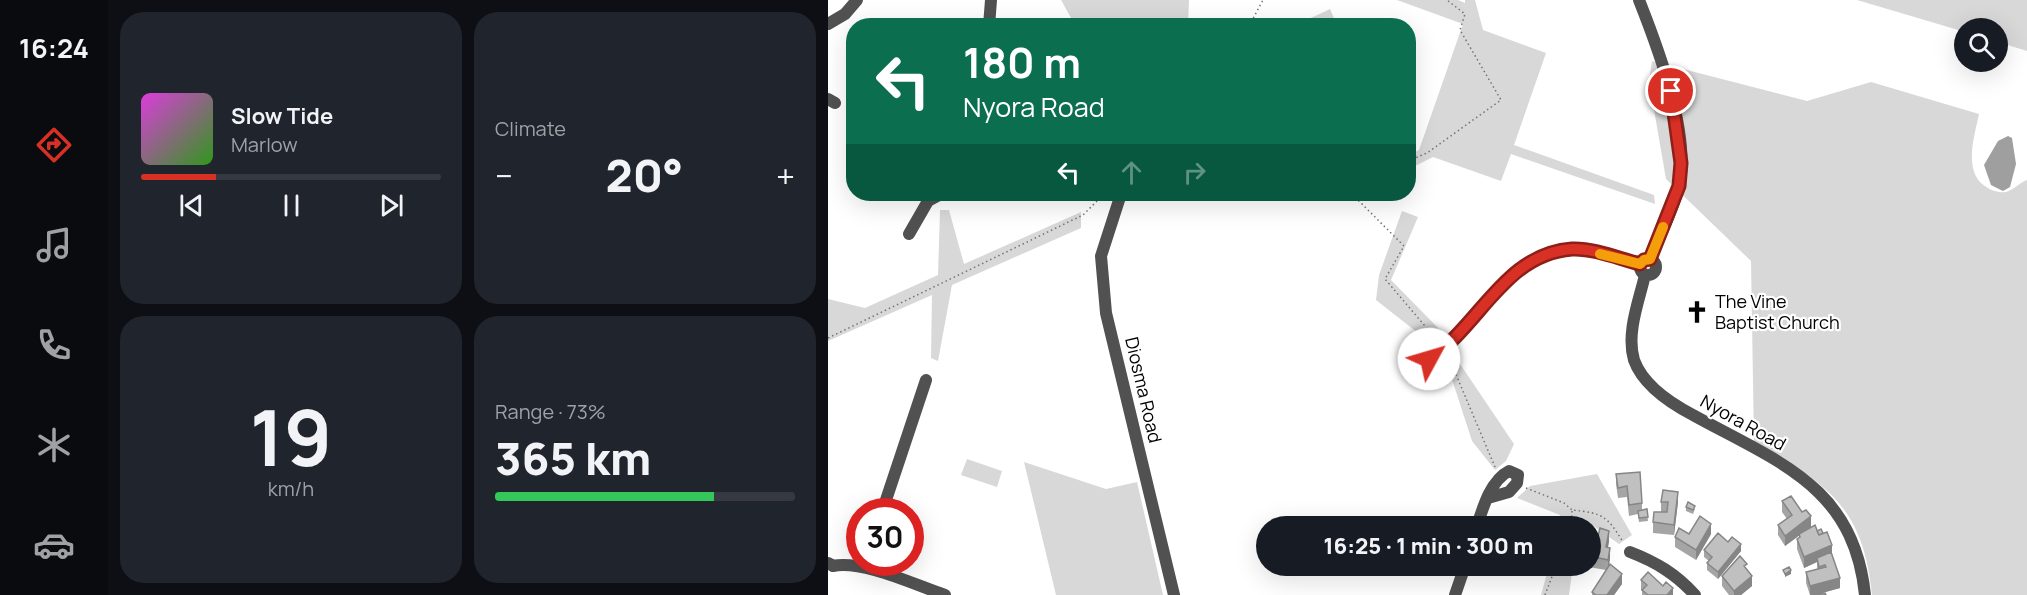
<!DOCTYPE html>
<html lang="en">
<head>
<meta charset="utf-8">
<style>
	body { margin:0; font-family:Manrope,sans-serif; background:#20242c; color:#f1f3f6; height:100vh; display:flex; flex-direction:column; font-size:22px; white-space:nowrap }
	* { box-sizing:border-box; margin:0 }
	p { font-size:20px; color:#9ea1a6 }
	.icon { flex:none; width:33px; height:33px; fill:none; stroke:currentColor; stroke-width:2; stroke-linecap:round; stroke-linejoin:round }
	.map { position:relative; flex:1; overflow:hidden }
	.panel { display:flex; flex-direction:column; gap:12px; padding:12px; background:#0d0f14; width:720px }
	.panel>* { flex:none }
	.top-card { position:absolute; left:18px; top:18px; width:570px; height:183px; border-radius:24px; box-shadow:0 6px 24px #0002; background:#0b6e4f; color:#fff; overflow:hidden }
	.buttons { position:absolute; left:1126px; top:18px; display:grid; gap:12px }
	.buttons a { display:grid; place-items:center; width:54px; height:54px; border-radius:50%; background:#171b24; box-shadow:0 6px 24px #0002; font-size:30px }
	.speed { position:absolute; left:18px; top:498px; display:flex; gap:12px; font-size:30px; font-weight:700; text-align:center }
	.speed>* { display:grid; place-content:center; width:78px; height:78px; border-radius:50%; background:#171b24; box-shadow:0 6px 24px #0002; line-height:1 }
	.speed .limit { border:9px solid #d22; background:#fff; color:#111 }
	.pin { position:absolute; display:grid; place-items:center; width:51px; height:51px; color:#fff; margin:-26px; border:3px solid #fff; border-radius:50%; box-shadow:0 2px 6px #0007 }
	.me { position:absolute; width:66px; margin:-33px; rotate:51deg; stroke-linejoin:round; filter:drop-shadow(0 0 4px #0008) }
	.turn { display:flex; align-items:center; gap:21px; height:126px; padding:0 18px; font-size:27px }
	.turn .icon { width:78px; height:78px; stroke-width:2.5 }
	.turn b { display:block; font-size:42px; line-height:51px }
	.lanes { display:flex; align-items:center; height:57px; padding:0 18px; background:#0003; justify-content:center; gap:30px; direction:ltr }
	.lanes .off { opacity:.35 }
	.big { font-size:45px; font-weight:800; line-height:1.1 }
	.panel .widget { flex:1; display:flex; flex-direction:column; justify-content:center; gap:9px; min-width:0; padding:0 21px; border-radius:24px; background:#20242c }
	.panel .dial { align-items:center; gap:0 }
	.dial b { font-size:78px; line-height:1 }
	.song { display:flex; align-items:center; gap:18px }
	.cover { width:72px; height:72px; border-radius:9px; background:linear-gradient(135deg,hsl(300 70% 55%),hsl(110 70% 35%)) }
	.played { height:6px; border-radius:3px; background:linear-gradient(90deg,#d93025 25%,#363941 25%) }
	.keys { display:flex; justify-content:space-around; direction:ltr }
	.heat { display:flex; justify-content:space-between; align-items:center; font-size:33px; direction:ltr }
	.charge { height:9px; border-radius:4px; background:linear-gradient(90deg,#34c759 73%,#363941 0) }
	.panel .tiles { flex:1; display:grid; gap:12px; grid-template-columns:repeat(2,1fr) }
	.trip { position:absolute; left:428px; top:516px; width:345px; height:60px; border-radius:30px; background:#171b24; box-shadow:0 6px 24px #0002; font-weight:800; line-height:60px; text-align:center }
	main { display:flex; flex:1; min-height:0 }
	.tab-bar { display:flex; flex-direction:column; width:108px; justify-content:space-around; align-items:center; background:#090b0e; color:#9ea1a6 }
	.tab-bar .icon { width:42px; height:42px }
	.tab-bar .current { color:#d93025 }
	.tab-bar b { font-size:27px; color:#f1f3f6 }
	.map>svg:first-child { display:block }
	.green { fill:#d8d8d8 }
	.water { fill:#9f9f9f }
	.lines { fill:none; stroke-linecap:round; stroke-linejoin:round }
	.path { stroke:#737373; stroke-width:1.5; stroke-dasharray:1.5 3; stroke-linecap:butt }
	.minor { stroke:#515151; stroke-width:12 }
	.wall { fill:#a5a5a5 }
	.shaded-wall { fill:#868686 }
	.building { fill:#c0c0c0; stroke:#868686; stroke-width:1.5 }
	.route-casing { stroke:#8d1f18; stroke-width:15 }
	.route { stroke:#d93025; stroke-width:10 }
	.slow { stroke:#f59e0b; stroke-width:10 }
	.labels { text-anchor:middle; stroke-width:4.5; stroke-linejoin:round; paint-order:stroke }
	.poi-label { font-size:18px; fill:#000; stroke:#fff; text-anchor:start }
	.street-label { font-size:18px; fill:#000; stroke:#fff }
</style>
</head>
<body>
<main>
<nav class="tab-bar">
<b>16:24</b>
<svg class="icon current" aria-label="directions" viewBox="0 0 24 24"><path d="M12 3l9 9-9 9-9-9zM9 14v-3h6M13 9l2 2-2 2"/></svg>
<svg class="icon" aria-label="music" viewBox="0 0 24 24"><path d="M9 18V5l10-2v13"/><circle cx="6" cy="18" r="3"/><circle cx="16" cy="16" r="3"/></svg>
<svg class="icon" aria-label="phone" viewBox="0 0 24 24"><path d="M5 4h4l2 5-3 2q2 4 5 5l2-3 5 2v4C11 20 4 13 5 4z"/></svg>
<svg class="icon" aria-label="climate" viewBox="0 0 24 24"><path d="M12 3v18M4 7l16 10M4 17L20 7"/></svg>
<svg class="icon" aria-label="car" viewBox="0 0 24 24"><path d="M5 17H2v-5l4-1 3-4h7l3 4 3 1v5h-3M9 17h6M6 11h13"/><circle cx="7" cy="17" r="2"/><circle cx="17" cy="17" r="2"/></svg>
</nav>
<section class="panel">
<div class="tiles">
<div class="widget">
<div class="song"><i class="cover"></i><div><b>Slow Tide</b><p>Marlow</p></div></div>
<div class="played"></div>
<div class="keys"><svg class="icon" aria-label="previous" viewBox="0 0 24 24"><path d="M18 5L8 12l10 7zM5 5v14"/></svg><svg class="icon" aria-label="pause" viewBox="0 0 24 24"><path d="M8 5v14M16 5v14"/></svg><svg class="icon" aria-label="next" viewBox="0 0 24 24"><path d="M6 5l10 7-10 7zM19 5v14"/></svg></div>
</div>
<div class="widget"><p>Climate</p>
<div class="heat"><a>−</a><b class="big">20°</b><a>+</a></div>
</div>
<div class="widget dial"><b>19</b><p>km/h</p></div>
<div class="widget"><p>Range · 73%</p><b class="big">365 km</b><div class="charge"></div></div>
</div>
</section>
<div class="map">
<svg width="1199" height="595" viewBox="0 0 1199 595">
	<rect width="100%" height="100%" fill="#fff"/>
	<path class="green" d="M233,0h128l-1,25h-113z
		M569,0h61l7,3v-3h10l8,30 63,23 -32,92 140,50 1,9 -144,-50 -10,27 -68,-24 -24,12v-14l10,-5 44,-126z
		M1029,0h170v51l-29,-9v-14h-33v4z
		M502,9l7,16h-39v-1z
		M824,61l155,40 64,-19 108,32c-5,24 -17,60 9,74 4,3 13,5 18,4 8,-2 14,-10 21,-12v415h-155c-9,-89 -45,-111 -118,-153l-3,-181 -85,-82 -17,-98z
		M112,210h9l15,54 117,-52v16l-129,57 -14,76 -7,-3 1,-63 -104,46v-42l37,9 73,-33z
		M574,211l16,6 -27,63 52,53 -11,11 -56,-44 3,-25z
		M626,355l60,89 -8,17 -11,9 -23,-29 -23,-71z
		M139,459l35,12 -5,16 -36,-12z
		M196,462l82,27 31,-7 26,113h-107z
		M769,474l35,61 -13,9 -35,-25 -2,7h-24l2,-11 -43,-17 13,-12z
		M721,566h24l-4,29h-28z"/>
	<path class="water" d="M1180,136l4,2 4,26 -6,23 -7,4 -12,-6 -7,-20 14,-24z"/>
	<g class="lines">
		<path class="path" d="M421,26l14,-26
			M580,161l19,-8 74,-53 -41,-70 5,-16 -18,-14
			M524,194l52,52 -19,33 51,60
			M0,338l255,-123 21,-21
			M621,358l46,109
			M698,488l38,15 8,7
			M743,526l1,-16c31,3 35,6 51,32
			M717,595l11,-29"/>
		<path class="minor" d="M811,0c19,48 52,135 40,186 -6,25 -19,50 -29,73
			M0,24l17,-10 12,-14
			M161,26l2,-26
			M0,99l7,4
			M293,194l-20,62 5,57 68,282
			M81,234l19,-33 13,-7
			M812 267a8 8 0 1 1 16 0a8 8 0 1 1-16 0Z
			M817,275c-6,26 -19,58 -11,85 9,25 36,43 59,55 85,47 161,71 172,180
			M601,359c51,-34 75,-105 143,-110 22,-1 47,10 68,15
			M54,512l44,-132
			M649,526c6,-19 14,-46 32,-55l9,4 -1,8 -8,9 -21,6
			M802,552c26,10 46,22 65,43
			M0,563l5,3c30,-6 82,19 112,29
			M627,595l10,-29"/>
	</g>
	<path class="wall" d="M788,474l26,29v7l5,-1 1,12 -9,1 -1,-8 -9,2 -2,-19 -9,1 -2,-14z
		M954,501l29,26 -4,2 25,26 8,33 -21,6 7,1h-16l-4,-12v-11l11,-3v-7l-13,6 -7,-19v-10l2,-1v-3l-14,11 -7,-11v-10l9,-6 -5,-7z
		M833,502h17l-4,33 -21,-2v-11l8,-10z
		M858,507l9,2 -2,5 -7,-3z
		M861,534h22l-15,26 -21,-13v-10z
		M781,541l-1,6 2,11 -1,8 13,18 -8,11h-22v-3l14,-22 -23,-4h7v-23l6,1z
		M900,542l13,9 -23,28 -11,-9v-7l2,-2 -5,-4v-7z
		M919,569l5,17 -11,9h-12l-7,-9v-10z
		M813,580l22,6 10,9h-31v-4l-1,-1z"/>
	<path class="shaded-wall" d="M850,492v10l-4,33v-10z
		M983,516v11l-26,19v-10z
		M883,524v10l-15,26v-10z
		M781,531v10l-3,16v-10z
		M913,544v7l-23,28v-7z
		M1004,545v10l-15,3v4l-13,6v-11z
		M782,548v10l-2,12v-10z
		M963,570v4l-6,3v-3z
		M794,574v10l-8,11h-7z
		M924,576v10l-11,9h-7v-4z
		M1012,578v10l-26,7h-4v-9z
		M845,588v7h-6z"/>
	<path class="building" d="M812,472l2,31 -13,2 -2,-19 -9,2 -2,-14z
		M835,490l15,2 -4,33 -21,-3 1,-10h13l1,-10h-7z
		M963,496l11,16 4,-2 5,6 -26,20 -7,-11 14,-10 -10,-14z
		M860,502l7,4 -2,4 -7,-3z
		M819,509l1,8 -9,1 -1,-7z
		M872,516l11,8 -15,26 -21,-13 4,-9 10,6z
		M987,525l4,10 8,-3 5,13 -28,12 -7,-18 3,-2 -1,-3z
		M772,528l9,3 -3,16 4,1 -2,12 -18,-4v-13l6,1z
		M993,529l2,4 -4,2 -2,-4z
		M890,533l10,9 4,-5 9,7 -23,28 -11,-9 5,-6 -8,-7z
		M1003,552l9,26 -30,8 -4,-14 20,-5 -1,-2 -6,2 -2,-9z
		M912,556l7,8 -3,2 8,10 -18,15 -12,-15z
		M782,564l12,10 -15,21h-11l-4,-3z
		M961,567l2,3 -6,4 -2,-4z
		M820,572l15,14 3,-4 7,6 -6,7h-19l-6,-5 5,-5 -6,-5z
		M997,593l1,2h-13v-1z"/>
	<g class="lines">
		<g class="route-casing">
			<path id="route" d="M601,359c51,-33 75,-105 143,-110 22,-1 48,10 68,15l4,-4 6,-1 29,-73 2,-23 -10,-72"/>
		</g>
		<use href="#route" class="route"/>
		<path class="slow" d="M772,254l40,10 4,-4 6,-1 13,-32"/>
	</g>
	<defs>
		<g id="church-bare" transform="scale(1.8)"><path d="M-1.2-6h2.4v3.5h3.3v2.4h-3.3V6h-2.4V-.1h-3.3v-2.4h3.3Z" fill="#000" stroke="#fff" stroke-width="2.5" paint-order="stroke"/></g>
	</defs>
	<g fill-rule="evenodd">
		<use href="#church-bare" x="869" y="312"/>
	</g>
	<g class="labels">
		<g class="poi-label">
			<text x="887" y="308">The Vine<tspan x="887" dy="21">Baptist Church</tspan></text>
		</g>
		<g class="street-label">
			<text transform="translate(315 390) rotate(77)" y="6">Diosma Road</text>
			<text transform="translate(915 423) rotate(29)" y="6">Nyora Road</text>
		</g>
	</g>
</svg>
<div class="buttons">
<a><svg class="icon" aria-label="search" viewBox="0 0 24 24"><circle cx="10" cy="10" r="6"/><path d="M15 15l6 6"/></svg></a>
</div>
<div class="speed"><div class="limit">30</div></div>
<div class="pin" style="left:843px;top:91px;background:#d93025"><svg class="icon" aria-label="arrive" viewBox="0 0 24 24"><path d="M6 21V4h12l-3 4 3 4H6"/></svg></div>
<svg class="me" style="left:601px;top:359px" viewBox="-20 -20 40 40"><circle r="19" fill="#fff"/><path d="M0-13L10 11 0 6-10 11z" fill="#d93025"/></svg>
<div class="trip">16:25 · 1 min · 300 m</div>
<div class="top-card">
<div class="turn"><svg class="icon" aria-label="left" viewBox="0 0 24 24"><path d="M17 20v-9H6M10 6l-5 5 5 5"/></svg><div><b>180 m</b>Nyora Road</div></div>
<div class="lanes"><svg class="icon" aria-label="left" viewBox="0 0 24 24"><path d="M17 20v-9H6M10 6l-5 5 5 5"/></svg><svg class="icon off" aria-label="ahead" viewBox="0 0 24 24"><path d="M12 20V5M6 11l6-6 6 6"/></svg><svg class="icon off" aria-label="right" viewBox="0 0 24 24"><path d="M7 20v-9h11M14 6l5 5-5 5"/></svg></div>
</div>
</div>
</main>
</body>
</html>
